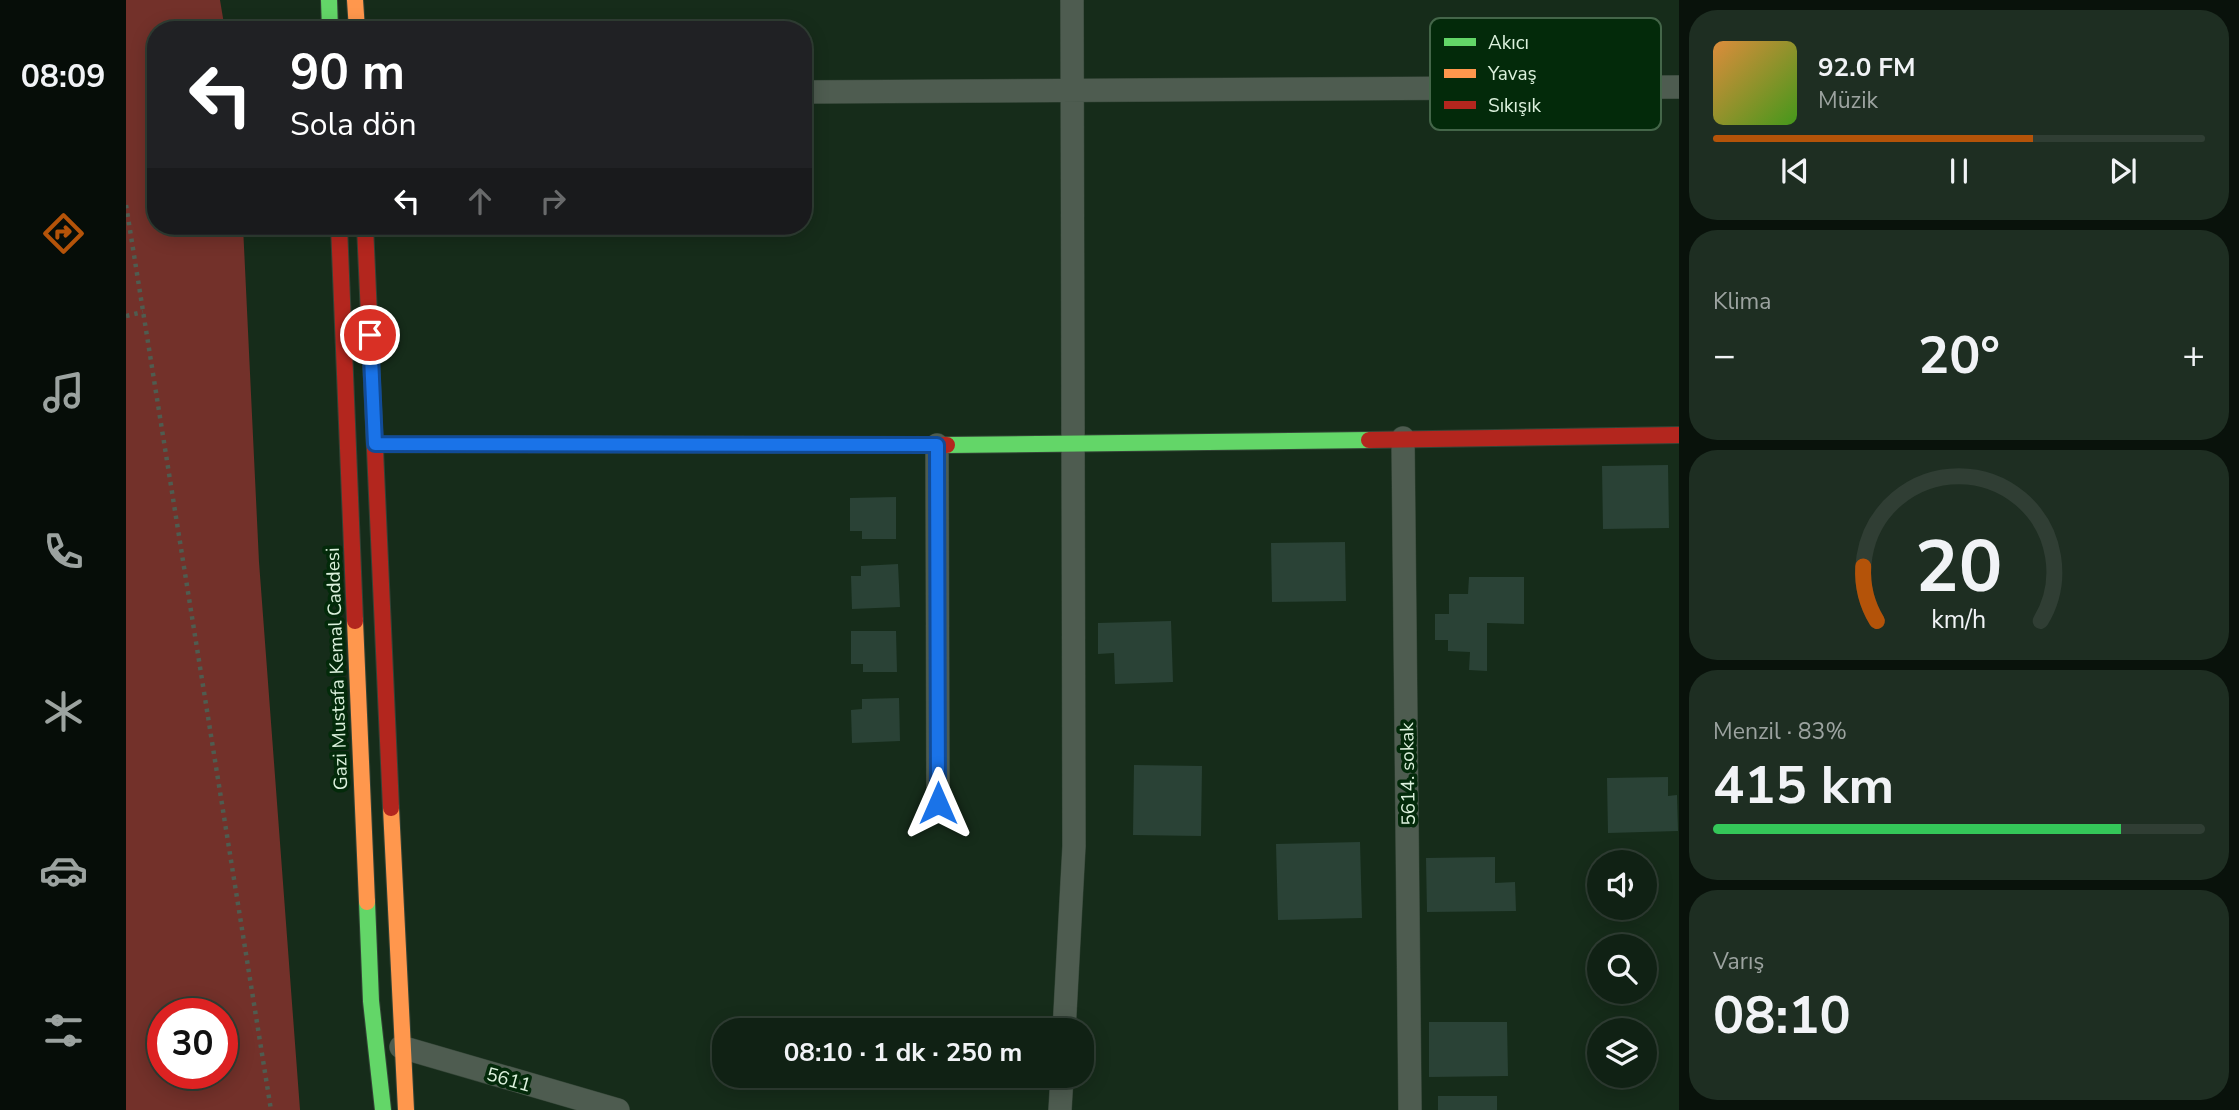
<!DOCTYPE html>
<html lang="tr">
<head>
<meta charset="utf-8">
<style>
	body { margin:0; font-family:"Nunito Sans",sans-serif; background:#1e2e22; color:#f1f3f6; height:100vh; display:flex; flex-direction:column; font-size:26px; white-space:nowrap }
	* { box-sizing:border-box; margin:0 }
	p { font-size:23px; color:#9ca3a0 }
	.icon { flex:none; width:38px; height:38px; fill:none; stroke:currentColor; stroke-width:2; stroke-linecap:round; stroke-linejoin:round }
	.map { position:relative; flex:1; overflow:hidden }
	.panel { display:flex; flex-direction:column; gap:10px; padding:10px; background:#09120b; width:560px }
	.panel>* { flex:none }
	.top-card { position:absolute; left:21px; top:21px; width:665px; height:214px; border-radius:28px; box-shadow:0 4px 18px #0003,0 0 0 2px #303e34; background:#202124; color:#fff; overflow:hidden }
	.tools { position:absolute; left:1461px; top:850px; display:grid; gap:14px }
	.tools a { display:grid; place-items:center; width:70px; height:70px; border-radius:50%; background:#102114; box-shadow:0 4px 18px #0003,0 0 0 2px #303e34; font-size:35px }
	.speed { position:absolute; left:21px; top:998px; display:flex; gap:14px; font-size:35px; font-weight:700; text-align:center }
	.speed>* { display:grid; place-content:center; width:91px; height:91px; border-radius:50%; background:#102114; box-shadow:0 4px 18px #0003,0 0 0 2px #303e34; line-height:1 }
	.speed .limit { border:10px solid #d22; background:#fff; color:#111 }
	.pin { position:absolute; display:grid; place-items:center; width:60px; height:60px; color:#fff; margin:-30px; border:4px solid #fff; border-radius:50%; box-shadow:0 2px 7px #0007 }
	.me { position:absolute; width:77px; margin:-38px; rotate:0deg; stroke-linejoin:round; filter:drop-shadow(0 0 5px #0008) }
	.turn { display:flex; align-items:center; gap:24px; height:147px; padding:0 28px; font-size:32px }
	.turn .icon { width:91px; height:91px; stroke-width:2.5 }
	.turn b { display:block; font-size:49px; line-height:60px }
	.lanes { display:flex; align-items:center; height:66px; padding:0 28px; background:#0003; justify-content:center; gap:35px; direction:ltr }
	.lanes .off { opacity:.35 }
	.big { font-size:52px; font-weight:700; line-height:1.1 }
	.panel .card { flex:1; display:flex; flex-direction:column; justify-content:center; gap:10px; min-width:0; padding:0 24px; border-radius:28px; background:#1e2e22 }
	.panel .dial { align-items:center; gap:0 }
	.dial svg { height:182px; overflow:visible; fill:none; stroke:#303e34; stroke-width:7; stroke-linecap:round; text-anchor:middle }
	.dial text { fill:#f1f3f6; stroke:none }
	.song { display:flex; align-items:center; gap:21px }
	.cover { width:84px; height:84px; border-radius:10px; background:linear-gradient(135deg,hsl(30 70% 55%),hsl(100 70% 35%)) }
	.played { height:7px; border-radius:4px; background:linear-gradient(90deg,#b45309 65%,#303e34 65%) }
	.keys { display:flex; justify-content:space-around; direction:ltr }
	.heat { display:flex; justify-content:space-between; align-items:center; font-size:38px; direction:ltr }
	.charge { height:10px; border-radius:5px; background:linear-gradient(90deg,#34c759 83%,#303e34 0) }
	.trip { position:absolute; left:586px; top:1018px; width:382px; height:70px; border-radius:28px; background:#102114; box-shadow:0 4px 18px #0003,0 0 0 2px #303e34; font-weight:700; line-height:70px; text-align:center }
	main { display:flex; flex:1; min-height:0 }
	.tab-bar { display:flex; flex-direction:column; width:126px; justify-content:space-around; align-items:center; background:#060d08; color:#9ca3a0 }
	.tab-bar .icon { width:49px; height:49px }
	.tab-bar .selected { color:#b45309 }
	.tab-bar b { font-size:32px; color:#f1f3f6 }
	.map>svg:first-child { display:block }
	.green { fill:#73312a; fill-rule:evenodd }
	.building { fill:#2a4236 }
	.lines { fill:none; stroke-linecap:round; stroke-linejoin:round }
	.street-casing { stroke:#334436; stroke-width:24 }
	.fast-casing { stroke:#334436; stroke-width:18 }
	.slow-casing { stroke:#334436; stroke-width:18 }
	.jam-casing { stroke:#334436; stroke-width:18 }
	.path { stroke:#4f5c50; stroke-width:4.5; stroke-dasharray:3.5 5; stroke-linecap:butt }
	.street { stroke:#4e5c50; stroke-width:23 }
	.fast { stroke:#63d668; stroke-width:16 }
	.slow { stroke:#ff974d; stroke-width:16 }
	.jam { stroke:#b3261e; stroke-width:16 }
	.route-casing { stroke:#114b97; stroke-width:18 }
	.route { stroke:#1a73e8; stroke-width:12 }
	.labels { text-anchor:middle; stroke-width:7; stroke-linejoin:round; paint-order:stroke }
	.street-label { font-size:19px; fill:#dcf1dd; stroke:#032a0a }
	.key { fill:#032a0a; stroke:#446649; stroke-width:2 }
	.key-label { font-size:19px; fill:#dcf1dd }
</style>
</head>
<body>
<main>
<nav class="tab-bar">
<b>08:09</b>
<svg class="icon selected" aria-label="directions" viewBox="0 0 24 24"><path d="M12 3l9 9-9 9-9-9zM9 14v-3h6M13 9l2 2-2 2"/></svg>
<svg class="icon" aria-label="music" viewBox="0 0 24 24"><path d="M9 18V5l10-2v13"/><circle cx="6" cy="18" r="3"/><circle cx="16" cy="16" r="3"/></svg>
<svg class="icon" aria-label="phone" viewBox="0 0 24 24"><path d="M5 4h4l2 5-3 2q2 4 5 5l2-3 5 2v4C11 20 4 13 5 4z"/></svg>
<svg class="icon" aria-label="climate" viewBox="0 0 24 24"><path d="M12 3v18M4 7l16 10M4 17L20 7"/></svg>
<svg class="icon" aria-label="car" viewBox="0 0 24 24"><path d="M5 17H2v-5l4-1 3-4h7l3 4 3 1v5h-3M9 17h6M6 11h13"/><circle cx="7" cy="17" r="2"/><circle cx="17" cy="17" r="2"/></svg>
<svg class="icon" aria-label="filters" viewBox="0 0 24 24"><path d="M4 7h16M4 17h16"/><circle cx="9" cy="7" r="2"/><circle cx="15" cy="17" r="2"/></svg>
</nav>
<div class="map">
<svg width="1553" height="1110" viewBox="0 0 1553 1110">
	<rect width="100%" height="100%" fill="#162c1a"/>
	<path class="green" d="M0,0h94l5,30h-69v196h87l16,336 41,548h-174zM37,1013h59v60h-59z"/>
	<path class="building" d="M1542,465l1,63 -66,1 -1,-63z
		M770,497v42h-34v-8h-12v-33z
		M1219,542l1,59 -74,1 -1,-59z
		M772,564l2,43 -48,2 -1,-33h10v-10z
		M1343,577h55v47l-37,-1v48l-18,-1 1,-18 -22,-1v-11h-13v-26h14v-20h19z
		M1045,621l2,61 -58,2 -1,-31 -16,1v-31z
		M725,631h45l1,41h-34v-8h-12z
		M773,698l1,43 -48,2 -1,-33 11,-1v-10z
		M1008,765l68,1 -1,70 -68,-1z
		M1542,777v19l9,-1 1,36 -70,2 -1,-55z
		M1234,842l2,76 -84,2 -2,-76z
		M1369,857v26l20,-1 1,29 -89,1 -1,-54z
		M1303,1022h78l1,54 -79,1z
		M1312,1096h59v14h-59z"/>
	<g class="lines">
		<g class="street-casing">
			<path id="street" d="M677,92l876,-5
				M1277,438l7,672
				M811,445l1,358
				M938,1031l10,-185 -2,-846
				M275,1047l217,63
				M934,1110l2,-34"/>
		</g>
		<g class="fast-casing">
			<path id="fast" d="M203,0l1,30
				M821,445l422,-5
				M241,902l4,99 12,109"/>
		</g>
		<g class="slow-casing">
			<path id="slow" d="M229,0l2,30
				M229,621l12,281
				M265,808l15,302"/>
		</g>
		<g class="jam-casing">
			<path id="jam" d="M213,226l16,395
				M239,226l26,582
				M1243,440l310,-5
				M249,444l572,1"/>
		</g>
		<path class="path" d="M0,205l145,905
			M0,316l17,-4"/>
		<use href="#street" class="street"/>
		<use href="#fast" class="fast"/>
		<use href="#slow" class="slow"/>
		<use href="#jam" class="jam"/>
	</g>
	<g class="lines">
		<g class="route-casing">
			<path id="route" d="M244,335l5,109 562,1 1,358"/>
		</g>
		<use href="#route" class="route"/>
	</g>
	<g class="labels">
		<g class="street-label">
			<text transform="translate(210 669) rotate(-92)" y="7">Gazi Mustafa Kemal Caddesi</text>
			<text transform="translate(1281 774) rotate(-91)" y="7">5614. sokak</text>
			<text transform="translate(383 1079) rotate(16)" y="7">5611</text>
		</g>
	</g>
	<rect x="1304" y="18" width="231" height="112" rx="10" class="key"/>
	<rect x="1318" y="38" width="32" height="8" fill="#63d668"/>
	<rect x="1318" y="69" width="32" height="9" fill="#ff974d"/>
	<rect x="1318" y="101" width="32" height="8" fill="#b3261e"/>
	<g class="key-label">
		<text x="1362" y="49">Akıcı</text>
		<text x="1362" y="80">Yavaş</text>
		<text x="1362" y="112">Sıkışık</text>
	</g>
</svg>
<div class="tools">
<a><svg class="icon" aria-label="sound" viewBox="0 0 24 24"><path d="M4 9h4l5-4v14l-5-4H4zM17 9q2 3 0 6"/></svg></a>
<a><svg class="icon" aria-label="search" viewBox="0 0 24 24"><circle cx="10" cy="10" r="6"/><path d="M15 15l6 6"/></svg></a>
<a><svg class="icon" aria-label="layers" viewBox="0 0 24 24"><path d="M12 4l9 5-9 5-9-5zM3 14l9 5 9-5"/></svg></a>
</div>
<div class="speed"><div class="limit">30</div></div>
<div class="pin" style="left:244px;top:335px;background:#d93025"><svg class="icon" aria-label="arrive" viewBox="0 0 24 24"><path d="M6 21V4h12l-3 4 3 4H6"/></svg></div>
<svg class="me" style="left:812px;top:803px" viewBox="-20 -20 40 40"><path d="M0-17L14 15 0 8-14 15z" fill="#1a73e8" stroke="#fff" stroke-width="4"/></svg>
<div class="trip">08:10 · 1 dk · 250 m</div>
<div class="top-card">
<div class="turn"><svg class="icon" aria-label="left" viewBox="0 0 24 24"><path d="M17 20v-9H6M10 6l-5 5 5 5"/></svg><div><b>90 m</b>Sola dön</div></div>
<div class="lanes"><svg class="icon" aria-label="left" viewBox="0 0 24 24"><path d="M17 20v-9H6M10 6l-5 5 5 5"/></svg><svg class="icon off" aria-label="ahead" viewBox="0 0 24 24"><path d="M12 20V5M6 11l6-6 6 6"/></svg><svg class="icon off" aria-label="right" viewBox="0 0 24 24"><path d="M7 20v-9h11M14 6l5 5-5 5"/></svg></div>
</div>
</div>
<section class="panel">
<div class="card">
<div class="song"><i class="cover"></i><div><b>92.0 FM</b><p>Müzik</p></div></div>
<div class="played"></div>
<div class="keys"><svg class="icon" aria-label="previous" viewBox="0 0 24 24"><path d="M18 5L8 12l10 7zM5 5v14"/></svg><svg class="icon" aria-label="pause" viewBox="0 0 24 24"><path d="M8 5v14M16 5v14"/></svg><svg class="icon" aria-label="next" viewBox="0 0 24 24"><path d="M6 5l10 7-10 7zM19 5v14"/></svg></div>
</div>
<div class="card"><p>Klima</p>
<div class="heat"><a>−</a><b class="big">20°</b><a>+</a></div>
</div>
<div class="card dial"><svg viewBox="0 0 100 80">
<path d="M14 69A42 42 0 1 1 86 69"/>
<path d="M14 69A42 42 0 0 1 8 45" stroke="#b45309"/>
<text x="50" y="56" font-size="32" font-weight="700">20</text>
<text x="50" y="72" font-size="11">km/h</text>
</svg></div>
<div class="card"><p>Menzil · 83%</p><b class="big">415 km</b><div class="charge"></div></div>
<div class="card"><p>Varış</p><b class="big">08:10</b></div>
</section>
</main>
</body>
</html>
